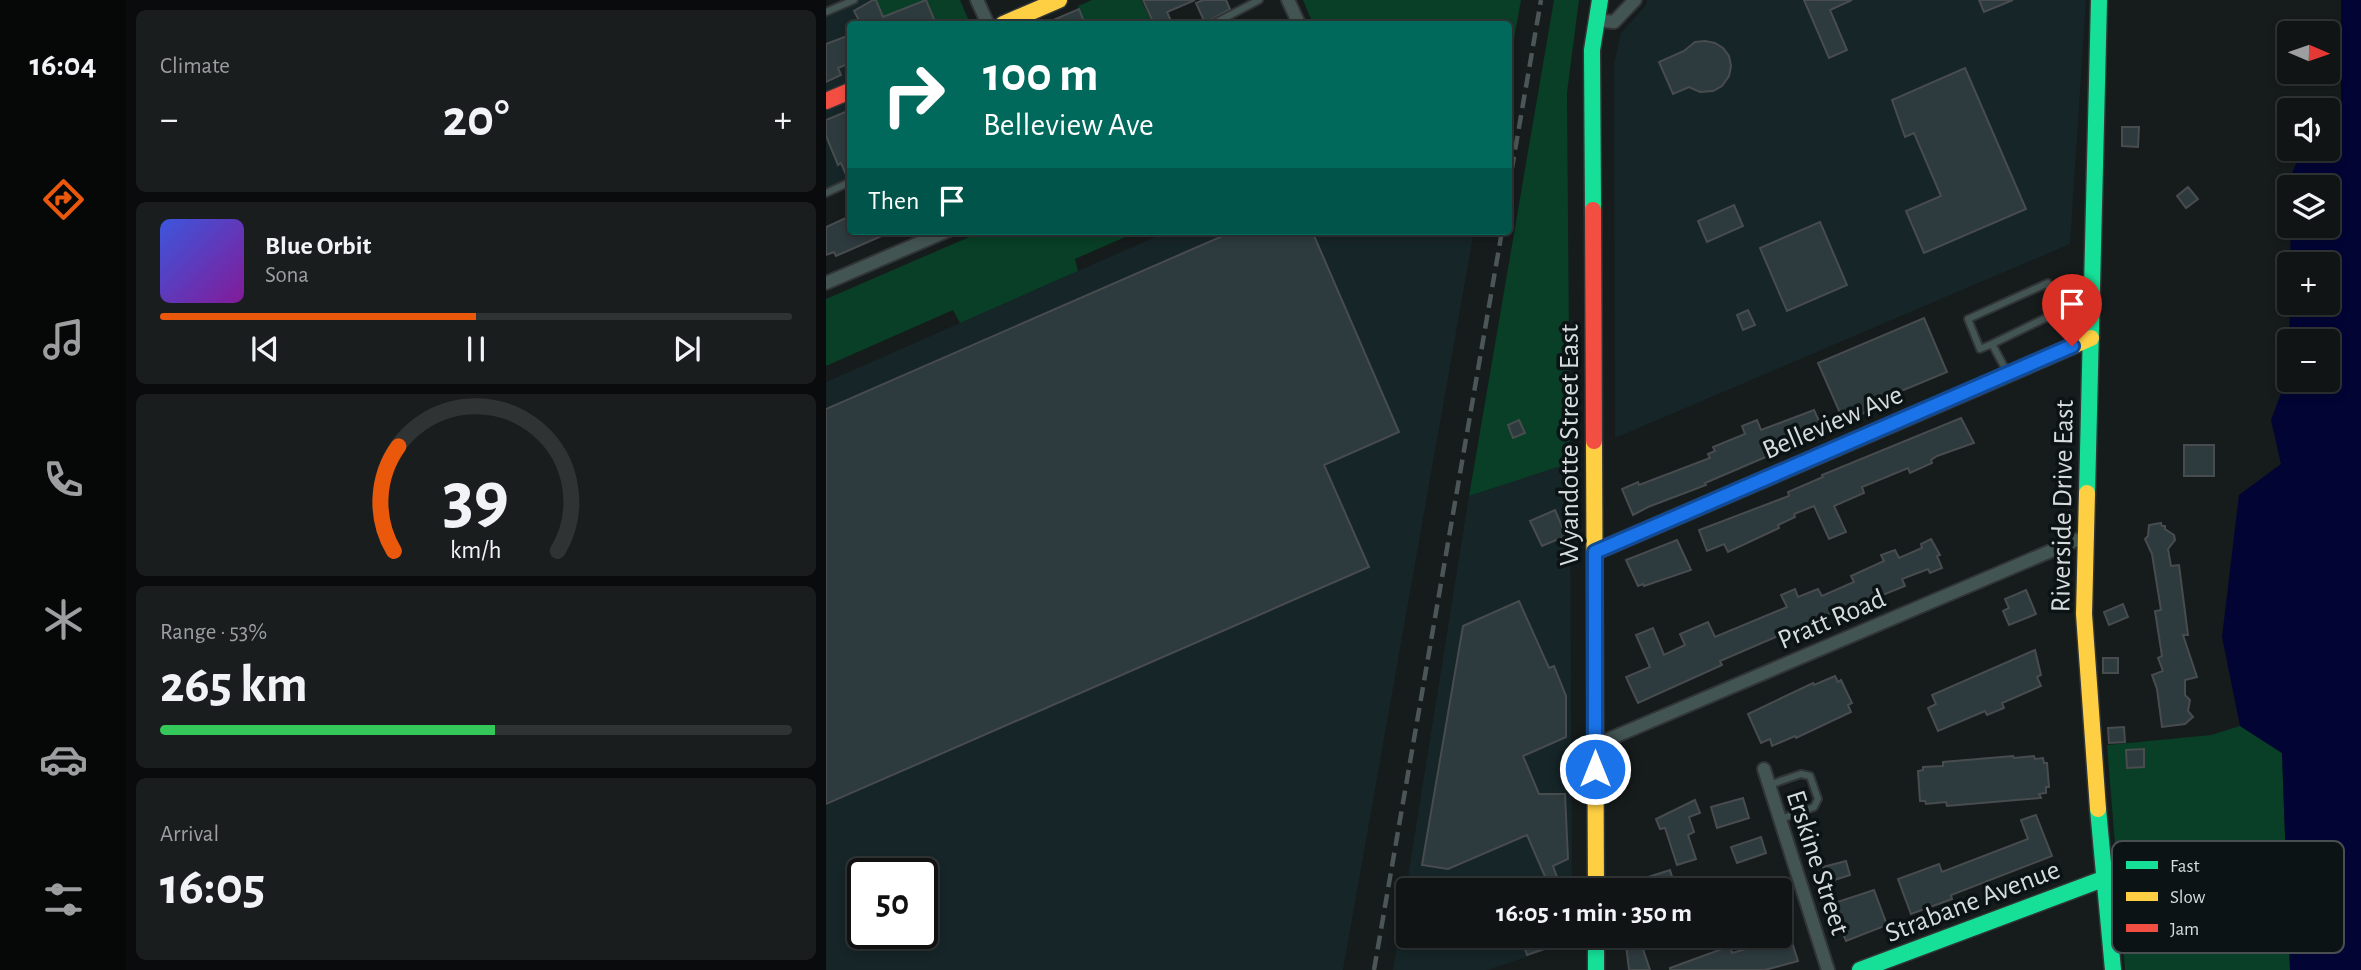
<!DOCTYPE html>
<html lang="en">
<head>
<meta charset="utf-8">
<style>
	body { margin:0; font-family:"Alegreya Sans",sans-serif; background:#191d1e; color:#f1f3f6; height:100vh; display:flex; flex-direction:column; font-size:26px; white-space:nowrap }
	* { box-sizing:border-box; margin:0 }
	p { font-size:23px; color:#9c9ea0 }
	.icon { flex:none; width:38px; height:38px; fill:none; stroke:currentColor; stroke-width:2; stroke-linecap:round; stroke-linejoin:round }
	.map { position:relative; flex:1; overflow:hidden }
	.drawer { display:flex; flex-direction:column; gap:10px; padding:10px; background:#090b0c; width:700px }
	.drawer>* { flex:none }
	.guide { position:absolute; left:21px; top:21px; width:665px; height:214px; border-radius:7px; box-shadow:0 4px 10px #0003,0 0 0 2px #303334; background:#00695c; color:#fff; overflow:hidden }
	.needle { width:46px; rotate:92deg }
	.tools { position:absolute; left:1451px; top:21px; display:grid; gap:14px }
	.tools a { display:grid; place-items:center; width:63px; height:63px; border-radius:7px; background:#101415; box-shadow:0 4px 10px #0003,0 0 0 2px #303334; font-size:35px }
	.speed { position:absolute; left:21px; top:858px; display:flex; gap:14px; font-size:35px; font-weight:700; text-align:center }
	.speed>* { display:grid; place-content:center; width:91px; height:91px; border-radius:50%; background:#101415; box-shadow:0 4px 10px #0003,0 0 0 2px #303334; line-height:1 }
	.speed .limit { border:4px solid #111; border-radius:10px; background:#fff; color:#111 }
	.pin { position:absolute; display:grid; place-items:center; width:60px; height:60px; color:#fff; margin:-72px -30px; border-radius:50% 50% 50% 0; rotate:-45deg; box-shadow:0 0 7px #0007 }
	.pin .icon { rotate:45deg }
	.me { position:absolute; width:77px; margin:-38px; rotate:0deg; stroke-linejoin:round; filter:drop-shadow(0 0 5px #0008) }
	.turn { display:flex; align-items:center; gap:24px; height:147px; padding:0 21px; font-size:32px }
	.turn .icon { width:91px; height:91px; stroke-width:2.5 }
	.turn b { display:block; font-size:49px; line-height:60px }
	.then { display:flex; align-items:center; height:66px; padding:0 21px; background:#0003; gap:14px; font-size:26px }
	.big { font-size:52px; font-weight:700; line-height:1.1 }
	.drawer .widget { flex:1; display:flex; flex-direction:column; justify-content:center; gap:10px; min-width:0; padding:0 24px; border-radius:10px; background:#191d1e }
	.drawer .dial { align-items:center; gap:0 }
	.dial svg { height:182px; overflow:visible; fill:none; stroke:#303334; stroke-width:7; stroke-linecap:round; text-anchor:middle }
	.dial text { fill:#f1f3f6; stroke:none }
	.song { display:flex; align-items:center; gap:21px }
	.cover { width:84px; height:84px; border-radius:10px; background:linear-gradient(135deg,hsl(230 70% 55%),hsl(290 70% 35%)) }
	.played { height:7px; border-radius:4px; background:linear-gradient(90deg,#ea580c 50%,#303334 50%) }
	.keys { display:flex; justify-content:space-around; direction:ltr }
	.heat { display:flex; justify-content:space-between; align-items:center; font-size:38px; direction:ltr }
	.charge { height:10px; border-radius:5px; background:linear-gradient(90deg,#34c759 53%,#303334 0) }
	.trip { position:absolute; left:570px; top:878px; width:396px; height:70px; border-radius:7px; background:#101415; box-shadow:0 4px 10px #0003,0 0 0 2px #303334; font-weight:700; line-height:70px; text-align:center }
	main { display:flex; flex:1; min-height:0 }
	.tab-bar { display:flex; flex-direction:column; width:126px; justify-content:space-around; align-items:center; background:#060808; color:#9c9ea0 }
	.tab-bar .icon { width:49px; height:49px }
	.tab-bar .active { color:#ea580c }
	.tab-bar b { font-size:32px; color:#f1f3f6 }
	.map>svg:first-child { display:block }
	.built { fill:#162528; fill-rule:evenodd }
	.green { fill:#083f26 }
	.water { fill:#020534 }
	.building { fill:#2d3a3e; stroke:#484c4e; stroke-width:2 }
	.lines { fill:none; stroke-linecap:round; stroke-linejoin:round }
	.lane-casing { stroke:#323536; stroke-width:10 }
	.street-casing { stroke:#323536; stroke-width:16 }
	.fast-casing { stroke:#323536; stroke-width:19 }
	.slow-casing { stroke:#323536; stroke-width:19 }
	.jam-casing { stroke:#323536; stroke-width:19 }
	.lane { stroke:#435553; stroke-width:6 }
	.street { stroke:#435553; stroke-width:12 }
	.fast { stroke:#16e098; stroke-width:16 }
	.slow { stroke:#ffcf43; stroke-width:16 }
	.jam { stroke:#f24e42; stroke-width:16 }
	.rail { stroke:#4c5656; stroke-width:4.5; stroke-dasharray:14 7; stroke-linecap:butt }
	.route-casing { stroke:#114b97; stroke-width:18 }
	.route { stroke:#1a73e8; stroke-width:12 }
	.labels { text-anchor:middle; stroke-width:7; stroke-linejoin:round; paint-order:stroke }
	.street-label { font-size:28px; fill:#d6dbdc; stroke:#0c1315 }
	.key { fill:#0c1315; stroke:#494f51; stroke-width:2 }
	.key-label { font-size:19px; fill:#d6dbdc }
</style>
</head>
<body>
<main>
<nav class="tab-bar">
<b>16:04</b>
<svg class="icon active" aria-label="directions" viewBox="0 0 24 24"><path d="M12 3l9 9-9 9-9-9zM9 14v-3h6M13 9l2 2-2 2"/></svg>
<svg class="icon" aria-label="music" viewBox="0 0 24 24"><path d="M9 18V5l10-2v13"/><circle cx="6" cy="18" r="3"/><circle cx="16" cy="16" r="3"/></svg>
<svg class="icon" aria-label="phone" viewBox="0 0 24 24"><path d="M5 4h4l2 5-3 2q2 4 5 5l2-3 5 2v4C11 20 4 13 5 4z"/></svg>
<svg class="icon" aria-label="climate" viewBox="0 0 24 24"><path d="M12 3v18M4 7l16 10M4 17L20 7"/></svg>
<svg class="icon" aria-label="car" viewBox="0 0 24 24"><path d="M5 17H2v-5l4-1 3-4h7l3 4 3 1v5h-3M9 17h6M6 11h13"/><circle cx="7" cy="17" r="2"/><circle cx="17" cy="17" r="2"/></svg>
<svg class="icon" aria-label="filters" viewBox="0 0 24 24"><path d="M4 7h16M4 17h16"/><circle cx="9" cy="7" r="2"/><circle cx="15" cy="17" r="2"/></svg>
</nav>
<section class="drawer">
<div class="widget"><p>Climate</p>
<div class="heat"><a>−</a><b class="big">20°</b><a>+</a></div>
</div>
<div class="widget">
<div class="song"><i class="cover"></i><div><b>Blue Orbit</b><p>Sona</p></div></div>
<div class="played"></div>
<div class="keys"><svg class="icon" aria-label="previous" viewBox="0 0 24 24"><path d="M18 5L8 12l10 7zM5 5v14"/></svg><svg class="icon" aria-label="pause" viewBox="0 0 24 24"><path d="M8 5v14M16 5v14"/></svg><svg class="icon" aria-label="next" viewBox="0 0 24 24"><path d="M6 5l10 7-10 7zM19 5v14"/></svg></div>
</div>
<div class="widget dial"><svg viewBox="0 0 100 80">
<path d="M14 69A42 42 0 1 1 86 69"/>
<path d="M14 69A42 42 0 0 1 16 23" stroke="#ea580c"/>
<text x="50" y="56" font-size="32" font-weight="700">39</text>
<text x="50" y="72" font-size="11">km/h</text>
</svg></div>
<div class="widget"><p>Range · 53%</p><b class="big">265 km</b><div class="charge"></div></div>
<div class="widget"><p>Arrival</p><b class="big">16:05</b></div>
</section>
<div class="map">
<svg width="1535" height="970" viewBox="0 0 1535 970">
	<rect width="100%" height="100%" fill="#161b1c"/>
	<path class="built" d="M27,0h23l8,21 43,-18 10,21h-87v160l-24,10v-182z
		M821,0h439l-16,244 -455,194 -1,-374 7,-31 25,-28z
		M343,231h305l-131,739h-517v-588zM37,873h59v60h-59z
		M744,463l2,428h-163v45h163v6l-85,28h-94l76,-474z"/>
	<path class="green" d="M50,0h84l9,21 -8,3h-24l-10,-21 -43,19z
		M266,0h49l12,24h-68l-7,-18z
		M477,0h218l-12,67 -1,-43h-195z
		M728,0h25l-12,93 3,370 -101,33z
		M157,231h156l-64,28 3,12 -118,52 -7,-13 -127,56v-67z
		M1414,726l42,27 8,217h-165l-18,-225 104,-10z"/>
	<path class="water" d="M1515,0h20v970h-71l-8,-217 -42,-27 -18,-89 17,-142 42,-31 -10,-44 18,-48v-8v16h39v-39h-39l1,-38h38v-39h-38l1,-38h37v-39h-37v-11l11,-27h26v-25l13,-12z"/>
	<path class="building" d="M47,0h3l7,17 43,-17 10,24h-75l-7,-13z
		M317,0h52l-28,12 4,9 -9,3h-8z
		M377,0h23l4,9 -25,14 -9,-20z
		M978,0h48l-22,10 17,40 -18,8z
		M1153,0h34l-29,12z
		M253,9l6,15h-41z
		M21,36l3,8v19l-12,5 3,7 -15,7v-38z
		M879,41l10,2 8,5 6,8 2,10 -2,10 -7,10 -9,5 -13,1 -11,-5 -16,7 -14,-32 25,-11 11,-9z
		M1139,68l61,141 -102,44 -18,-42 35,-15 -27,-63 -9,4 -13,-37z
		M24,110v66l-3,1 -6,-14 -3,2 -12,-29v-16z
		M1296,127h17l-1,20 -16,-1z
		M1362,187l10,12 -12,9 -9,-12z
		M908,205l9,21 -36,16 -9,-21z
		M24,216v15h43l-57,25 -2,-4 -8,3v-28z
		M994,222l27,63 -60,26 -27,-63z
		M408,231h78l87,201 -75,33 45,102 -543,237v-395z
		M922,310l7,15 -12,5 -6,-15z
		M1098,318l23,54 -58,24 2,5 -47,21 -26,-59z
		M988,410l10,22 -119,51 1,2 -58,22 -15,8 -11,-26 16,-7 1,3 71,-27 -2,-4 7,-3 -2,-4 32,-13 -3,-8 15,-6 4,10z
		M1135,418l13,25 -37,13 -6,4 1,3 -22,10 -2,-5 -46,19 2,6 -30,13 12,26 -17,7 -15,-33 -20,8 1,3 -17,8 1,3 -51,24 -4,-8 -17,7 -8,-21 90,-34 -1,-4 35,-15 -1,-2z
		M693,420l6,13 -12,5 -5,-13z
		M1358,445h30v31h-30z
		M729,510l11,26 -24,10 -12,-25z
		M1335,523l1,3h3v3l9,6 1,5 -7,9 3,17 8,-1 9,70h-5l14,42 -12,3v15l5,5 -2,11 5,6 -8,7 -23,3 -5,-38 -5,-14 11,-4 -5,-13 4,-2 -7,-45 6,-1 -9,-56 -7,-15 3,-3 1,-11z
		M1105,539l9,16 -3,1 5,12 -12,5 -2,-4 -26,10 3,7 -45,18 1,3 -20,9 -3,-6 -118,51 2,4 -84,38 -12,-26 24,-10 -14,-32 17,-7 11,27 21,-10 -5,-11 28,-12 7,15 72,-30 -6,-12 14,-6 3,8 20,-8 4,7 32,-14 -3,-6 33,-15 -3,-6 14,-5 4,8 23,-10 -1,-4z
		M851,540l14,30 -47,16 -1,-2 -5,2 -12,-26z
		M1200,590l10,24 -27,11 -6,-14 6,-3 -4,-9z
		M693,601l30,67 5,-2 12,30v41l-43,19 16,38h26l3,65 -15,7 9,25h-38l23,-10 -20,-46 -79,34 -26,-4 41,-239z
		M1297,604l5,13 -19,8 -5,-13z
		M1209,650l6,25 -4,2 4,9 -39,17 2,5 -17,7 -2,-4 -47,20 -10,-23 8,-4 -4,-9z
		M1277,658h15v15h-15z
		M1009,676l3,6 3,-2 11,23 -4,2 3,7 -55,26 -1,-2 -23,10 -2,-7 -9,4 -13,-29 65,-31 1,2z
		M1298,727l1,15 -16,1 -1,-15z
		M1318,749v18l-17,1 -1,-18z
		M1187,756l1,2 20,-2 1,3 8,-1 1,5h3l2,24h-3v6l-7,1 2,4 -94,8 -1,-4 -20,2 -1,-3h-5l-2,-30 5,-1v-3l20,-1v-4z
		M917,798l6,20 -32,10 -6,-21z
		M869,800l5,13 -11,4 5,15 -6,3 8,24 -19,6 -12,-37 -5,1 -4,-10z
		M1210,815l16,41 -101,39 1,4 -41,15 -13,-35 41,-15 3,8 86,-33 -7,-19z
		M935,837l5,16 -29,10 -6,-16z
		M1020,861l4,14 -22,7 -5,-15z
		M844,870l5,16 -15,5h-17l-4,-11z
		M1048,890l13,35 -41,16 -15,-37z
		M695,936h55v2l-49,17z
		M799,936h40v2l-23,8 8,24h-21z
		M965,939l7,22 -33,9h-95v-2l60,-22 2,7 21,-6v2h7z"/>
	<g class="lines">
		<g class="lane-casing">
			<path id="lane" d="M0,12l28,-12
				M387,24l46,-24
				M0,193l24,-11
				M1224,292l40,-6
				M1166,344l-12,5 -12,-30 80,-36 6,31 -62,30 15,28
				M943,785l32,-11 9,2 8,23 -4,8 -33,12"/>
		</g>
		<g class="street-casing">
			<path id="street" d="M151,0l11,24
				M462,0l11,24
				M770,20l18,2 21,-22
				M0,283l121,-52
				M769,745l491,-209
				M938,769l64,201"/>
		</g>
		<g class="fast-casing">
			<path id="fast" d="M767,210l-1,-160 8,-50
				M1261,493l12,-493
				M1272,809l15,161
				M770,936v34
				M1034,970l243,-91"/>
		</g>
		<g class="slow-casing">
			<path id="slow" d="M177,24l56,-24
				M1150,388l115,-50
				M768,441l2,450
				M1261,493l-3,121 14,195"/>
		</g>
		<g class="jam-casing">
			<path id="jam" d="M0,101l24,-10
				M767,210l1,231
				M769,552l381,-164"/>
		</g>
		<use href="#lane" class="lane"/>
		<use href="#street" class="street"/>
		<use href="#fast" class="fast"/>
		<use href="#slow" class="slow"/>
		<use href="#jam" class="jam"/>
		<path class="rail" d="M682,191l33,-191
			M548,970l128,-739"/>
	</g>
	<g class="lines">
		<g class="route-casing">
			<path id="route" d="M769,769v-217l477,-206"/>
		</g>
		<use href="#route" class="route"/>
	</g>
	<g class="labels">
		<g class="street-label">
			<text transform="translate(1006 421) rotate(-23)" y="10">Belleview Ave</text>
			<text transform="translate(742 445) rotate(-90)" y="10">Wyandotte Street East</text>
			<text transform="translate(1235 506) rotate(-89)" y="10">Riverside Drive East</text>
			<text transform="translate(1005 618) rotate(-23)" y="10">Pratt Road</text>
			<text transform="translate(993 862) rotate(72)" y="10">Erskine Street</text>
			<text transform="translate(1146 900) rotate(-21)" y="10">Strabane Avenue</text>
		</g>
	</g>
	<rect x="1286" y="841" width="232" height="112" rx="10" class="key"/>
	<rect x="1300" y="861" width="32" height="8" fill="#16e098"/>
	<rect x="1300" y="892" width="32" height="9" fill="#ffcf43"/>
	<rect x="1300" y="924" width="32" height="8" fill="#f24e42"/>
	<g class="key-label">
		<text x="1344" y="872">Fast</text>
		<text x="1344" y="903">Slow</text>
		<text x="1344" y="935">Jam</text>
	</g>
</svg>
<div class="tools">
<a><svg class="needle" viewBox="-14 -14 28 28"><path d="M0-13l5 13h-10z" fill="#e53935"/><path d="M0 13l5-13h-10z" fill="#9c9ea0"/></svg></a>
<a><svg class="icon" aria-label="sound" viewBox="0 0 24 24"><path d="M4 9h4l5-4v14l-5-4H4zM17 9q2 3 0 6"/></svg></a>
<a><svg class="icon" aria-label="layers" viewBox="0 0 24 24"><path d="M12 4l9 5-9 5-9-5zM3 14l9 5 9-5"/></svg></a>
<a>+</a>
<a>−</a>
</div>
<div class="speed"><div class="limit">50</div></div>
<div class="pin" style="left:1246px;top:346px;background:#d93025"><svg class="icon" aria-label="arrive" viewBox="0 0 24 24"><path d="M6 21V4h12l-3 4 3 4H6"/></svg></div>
<svg class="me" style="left:769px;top:769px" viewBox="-20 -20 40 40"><circle r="17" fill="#1a73e8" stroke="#fff" stroke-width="3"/><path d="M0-11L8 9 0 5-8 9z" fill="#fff"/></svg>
<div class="trip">16:05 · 1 min · 350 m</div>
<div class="guide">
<div class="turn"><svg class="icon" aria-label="right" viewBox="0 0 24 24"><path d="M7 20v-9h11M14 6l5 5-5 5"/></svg><div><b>100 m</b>Belleview Ave</div></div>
<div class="then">Then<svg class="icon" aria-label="arrive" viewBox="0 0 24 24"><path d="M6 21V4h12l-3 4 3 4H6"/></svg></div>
</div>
</div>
</main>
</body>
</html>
